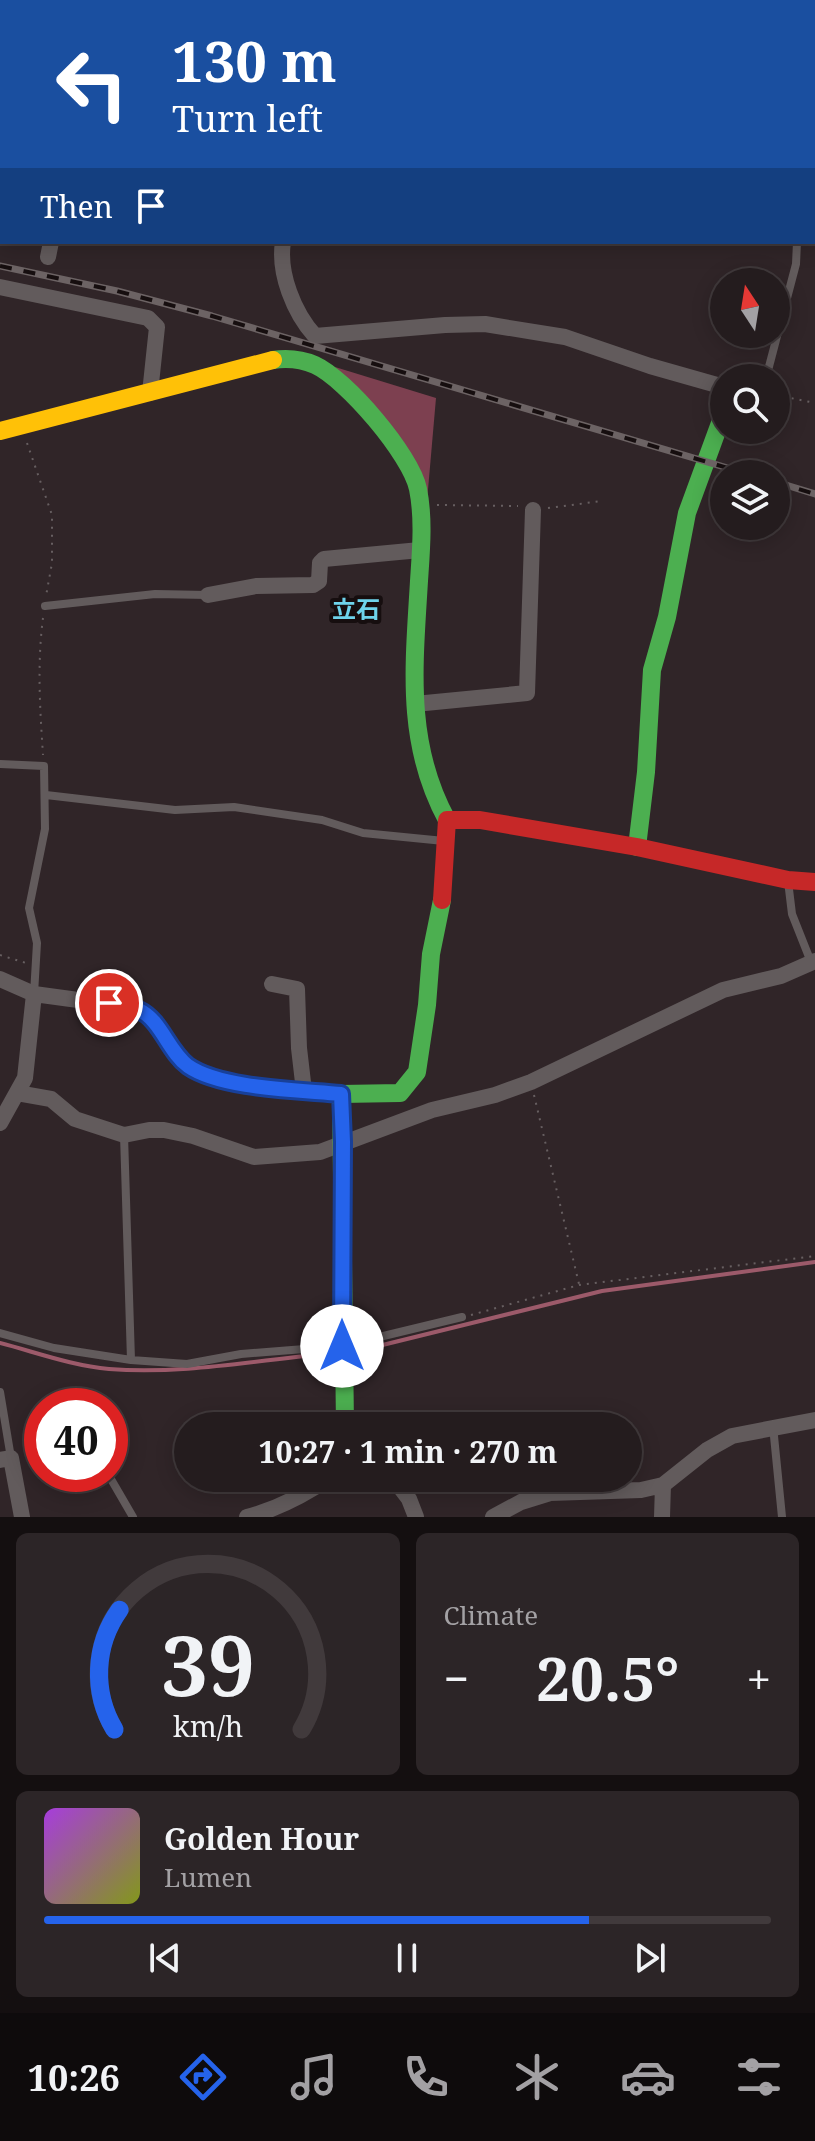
<!DOCTYPE html>
<html lang="en">
<head>
<meta charset="utf-8">
<style>
	body { margin:0; font-family:"Noto Serif","Noto Sans JP",serif; background:#2c2527; color:#f1f3f6; height:100vh; display:flex; flex-direction:column; font-size:30px; white-space:nowrap }
	* { box-sizing:border-box; margin:0 }
	p { font-size:26px; color:#a3a1a4 }
	.icon { flex:none; width:44px; height:44px; fill:none; stroke:currentColor; stroke-width:2; stroke-linecap:round; stroke-linejoin:round }
	.map { position:relative; height:1517px; overflow:hidden }
	.sheet { display:flex; flex-direction:column; gap:16px; padding:16px; background:#140f10; flex:1 }
	.sheet>* { flex:none }
	.top-card { position:absolute; left:0px; top:0px; width:816px; height:244px; box-shadow:0 4px 20px #0003,0 0 0 2px #413a3c; background:#1a4fa0; color:#fff; overflow:hidden }
	.needle { width:52px; rotate:348deg }
	.buttons { position:absolute; left:710px; top:268px; display:grid; gap:16px }
	.buttons a { display:grid; place-items:center; width:80px; height:80px; border-radius:50%; background:#241c1e; box-shadow:0 4px 20px #0003,0 0 0 2px #413a3c; font-size:40px }
	.speed { position:absolute; left:24px; top:1388px; display:flex; gap:16px; font-size:40px; font-weight:700; text-align:center }
	.speed>* { display:grid; place-content:center; width:104px; height:104px; border-radius:50%; background:#241c1e; box-shadow:0 4px 20px #0003,0 0 0 2px #413a3c; line-height:1 }
	.speed .limit { border:12px solid #d22; background:#fff; color:#111 }
	.pin { position:absolute; display:grid; place-items:center; width:68px; height:68px; color:#fff; margin:-34px; border:4px solid #fff; border-radius:50%; box-shadow:0 2px 8px #0007 }
	.me { position:absolute; width:88px; margin:-44px; rotate:0deg; stroke-linejoin:round; filter:drop-shadow(0 0 6px #0008) }
	.turn { display:flex; align-items:center; gap:28px; height:168px; padding:0 40px; font-size:36px }
	.turn .icon { width:104px; height:104px; stroke-width:2.5 }
	.turn b { display:block; font-size:56px; line-height:68px }
	.then { display:flex; align-items:center; height:76px; padding:0 40px; background:#0003; gap:16px; font-size:30px }
	.big { font-size:60px; font-weight:700; line-height:1.1 }
	.sheet .card { flex:1; display:flex; flex-direction:column; justify-content:center; gap:12px; min-width:0; padding:0 28px; border-radius:12px; background:#2c2527 }
	.sheet .dial { align-items:center; gap:0 }
	.dial svg { height:208px; overflow:visible; fill:none; stroke:#413a3c; stroke-width:7; stroke-linecap:round; text-anchor:middle }
	.dial text { fill:#f1f3f6; stroke:none }
	.song { display:flex; align-items:center; gap:24px }
	.cover { width:96px; height:96px; border-radius:12px; background:linear-gradient(135deg,hsl(280 70% 55%),hsl(70 70% 35%)) }
	.played { height:8px; border-radius:4px; background:linear-gradient(90deg,#2563eb 75%,#413a3c 75%) }
	.keys { display:flex; justify-content:space-around; direction:ltr }
	.heat { display:flex; justify-content:space-between; align-items:center; font-size:44px; direction:ltr }
	.sheet .tiles { flex:1; display:grid; gap:16px; grid-template-columns:1fr 1fr }
	.card:last-child { grid-column:span 2 }
	.trip { position:absolute; left:174px; top:1412px; width:468px; height:80px; border-radius:40px; background:#241c1e; box-shadow:0 4px 20px #0003,0 0 0 2px #413a3c; font-weight:700; line-height:80px; text-align:center }
	.menu { display:flex; height:128px; justify-content:space-around; align-items:center; background:#0e0b0c; color:#a3a1a4 }
	.menu .icon { width:56px; height:56px }
	.menu .active { color:#2563eb }
	.menu b { font-size:36px; color:#f1f3f6 }
	.map>svg:first-child { display:block }
	.forest { fill:#7d4050 }
	.lines { fill:none; stroke-linecap:round; stroke-linejoin:round }
	.stream { stroke:#9c5a6a; stroke-width:4 }
	.path { stroke:#675f61; stroke-width:2; stroke-dasharray:2 6; stroke-linecap:butt }
	.lane { stroke:#625b5c; stroke-width:8 }
	.street { stroke:#625b5c; stroke-width:16 }
	.fast { stroke:#4caf50; stroke-width:18 }
	.slow { stroke:#ffc107; stroke-width:18 }
	.jam { stroke:#c62828; stroke-width:18 }
	.rail-casing { stroke:#6c6364; stroke-width:7 }
	.rail { stroke:#160e0f; stroke-width:4; stroke-dasharray:12; stroke-linecap:butt }
	.route-casing { stroke:#184099; stroke-width:20 }
	.route { stroke:#2563eb; stroke-width:14 }
	.labels { text-anchor:middle; stroke-width:8; stroke-linejoin:round; paint-order:stroke }
	.quarter-label { font-size:24px; font-weight:bold; fill:#6ed3eb; stroke:#160e0f }
</style>
</head>
<body>
<div class="map">
<svg width="815" height="1517" viewBox="0 0 815 1517">
	<rect width="100%" height="100%" fill="#302528"/>
	<path class="forest" d="M335,367l101,31 -9,103z"/>
	<g class="lines">
		<path class="stream" d="M0,1343c35,9 73,23 109,26 77,6 152,-10 228,-16
			M350,1353l252,-62 213,-29"/>
		<path class="path" d="M776,395l39,8
			M27,443l25,72v48l-6,33
			M437,505l81,1
			M548,508l54,-7
			M43,618c-6,46 -3,91 0,137
			M0,955l26,8
			M534,1095l45,189
			M471,1315l108,-30 236,-29"/>
		<path class="lane" d="M0,211l2,-1
			M766,378l30,-114 1,-22
			M45,606l110,-12 53,1
			M0,764l44,2 1,63 -16,79 8,35 -3,51
			M46,795l129,15 59,-3 88,13 41,13 81,8
			M788,881l4,33 19,48
			M124,1135l7,225
			M0,1333l54,15 77,12 56,4 54,-10 101,-8 120,-29
			M0,1392l11,66
			M773,1426l9,91
			M108,1474l25,43"/>
		<path class="street" d="M85,0l1,2
			M814,83l1,-9
			M814,149h1
			M283,242c-5,31 11,71 32,94
			M48,257l3,-15
			M0,287l148,31 9,9 -7,66
			M315,336l130,-11 40,-1 80,13 85,29 74,21
			M208,595l48,-9 57,-1 6,-4 1,-18 4,-4 96,-9
			M415,704l112,-11 6,-183
			M0,979l34,15 103,14c22,13 29,39 48,55 31,26 115,27 156,31
			M272,984l25,5 2,59 5,43
			M17,1093l34,6 24,20 49,16 25,-5h15l29,6 61,21 66,-5 112,-42 63,-15 36,-13 192,-92 58,-14 34,-15
			M0,1123l25,-45 9,-84
			M0,1460l11,-2 11,59
			M393,1478l16,21 7,18
			M247,1517c30,-8 56,-21 82,-39
			M493,1517l28,-15 29,-9 91,-3 22,-5 44,-35 25,-14 83,-16
			M662,1517l1,-32"/>
		<path class="fast" d="M324,0v2
			M0,53h2
			M273,360c14,-2 28,-1 42,5 31,14 96,90 103,124 6,30 3,62 1,92 -5,85 -14,162 28,239
			M637,847l9,-75 6,-102 15,-53 20,-104 37,-101
			M345,1426l-4,-332 59,-1 17,-21 10,-67 4,-51 11,-54"/>
		<path class="slow" d="M814,196h1
			M0,431l273,-71"/>
		<path class="jam" d="M442,900l5,-80h33l157,27 151,33 27,2"/>
		<g class="rail-casing">
			<path id="rail" d="M0,266l117,25 95,25 536,158
				M776,482l39,12"/>
		</g>
		<use href="#rail" class="rail"/>
	</g>
	<g class="lines">
		<g class="route-casing">
			<path id="route" d="M109,1003c10,2 22,3 30,7 22,10 29,41 49,56 33,23 111,24 153,28l2,48 -1,204"/>
		</g>
		<use href="#route" class="route"/>
	</g>
	<g class="labels">
		<g class="quarter-label">
			<text x="356" y="618">立石</text>
		</g>
	</g>
</svg>
<div class="buttons">
<a><svg class="needle" viewBox="-14 -14 28 28"><path d="M0-13l5 13h-10z" fill="#e53935"/><path d="M0 13l5-13h-10z" fill="#a3a1a4"/></svg></a>
<a><svg class="icon" aria-label="search" viewBox="0 0 24 24"><circle cx="10" cy="10" r="6"/><path d="M15 15l6 6"/></svg></a>
<a><svg class="icon" aria-label="layers" viewBox="0 0 24 24"><path d="M12 4l9 5-9 5-9-5zM3 14l9 5 9-5"/></svg></a>
</div>
<div class="speed"><div class="limit">40</div></div>
<div class="pin" style="left:109px;top:1003px;background:#d93025"><svg class="icon" aria-label="arrive" viewBox="0 0 24 24"><path d="M6 21V4h12l-3 4 3 4H6"/></svg></div>
<svg class="me" style="left:342px;top:1346px" viewBox="-20 -20 40 40"><circle r="19" fill="#fff"/><path d="M0-13L10 11 0 6-10 11z" fill="#2563eb"/></svg>
<div class="trip">10:27 · 1 min · 270 m</div>
<div class="top-card">
<div class="turn"><svg class="icon" aria-label="left" viewBox="0 0 24 24"><path d="M17 20v-9H6M10 6l-5 5 5 5"/></svg><div><b>130 m</b>Turn left</div></div>
<div class="then">Then<svg class="icon" aria-label="arrive" viewBox="0 0 24 24"><path d="M6 21V4h12l-3 4 3 4H6"/></svg></div>
</div>
</div>
<section class="sheet">
<div class="tiles">
<div class="card dial"><svg viewBox="0 0 100 80">
<path d="M14 69A42 42 0 1 1 86 69"/>
<path d="M14 69A42 42 0 0 1 16 23" stroke="#2563eb"/>
<text x="50" y="56" font-size="32" font-weight="700">39</text>
<text x="50" y="72" font-size="11">km/h</text>
</svg></div>
<div class="card"><p>Climate</p>
<div class="heat"><a>−</a><b class="big">20.5°</b><a>+</a></div>
</div>
<div class="card">
<div class="song"><i class="cover"></i><div><b>Golden Hour</b><p>Lumen</p></div></div>
<div class="played"></div>
<div class="keys"><svg class="icon" aria-label="previous" viewBox="0 0 24 24"><path d="M18 5L8 12l10 7zM5 5v14"/></svg><svg class="icon" aria-label="pause" viewBox="0 0 24 24"><path d="M8 5v14M16 5v14"/></svg><svg class="icon" aria-label="next" viewBox="0 0 24 24"><path d="M6 5l10 7-10 7zM19 5v14"/></svg></div>
</div>
</div>
</section>
<nav class="menu">
<b>10:26</b>
<svg class="icon active" aria-label="directions" viewBox="0 0 24 24"><path d="M12 3l9 9-9 9-9-9zM9 14v-3h6M13 9l2 2-2 2"/></svg>
<svg class="icon" aria-label="music" viewBox="0 0 24 24"><path d="M9 18V5l10-2v13"/><circle cx="6" cy="18" r="3"/><circle cx="16" cy="16" r="3"/></svg>
<svg class="icon" aria-label="phone" viewBox="0 0 24 24"><path d="M5 4h4l2 5-3 2q2 4 5 5l2-3 5 2v4C11 20 4 13 5 4z"/></svg>
<svg class="icon" aria-label="climate" viewBox="0 0 24 24"><path d="M12 3v18M4 7l16 10M4 17L20 7"/></svg>
<svg class="icon" aria-label="car" viewBox="0 0 24 24"><path d="M5 17H2v-5l4-1 3-4h7l3 4 3 1v5h-3M9 17h6M6 11h13"/><circle cx="7" cy="17" r="2"/><circle cx="17" cy="17" r="2"/></svg>
<svg class="icon" aria-label="filters" viewBox="0 0 24 24"><path d="M4 7h16M4 17h16"/><circle cx="9" cy="7" r="2"/><circle cx="15" cy="17" r="2"/></svg>
</nav>
</body>
</html>
